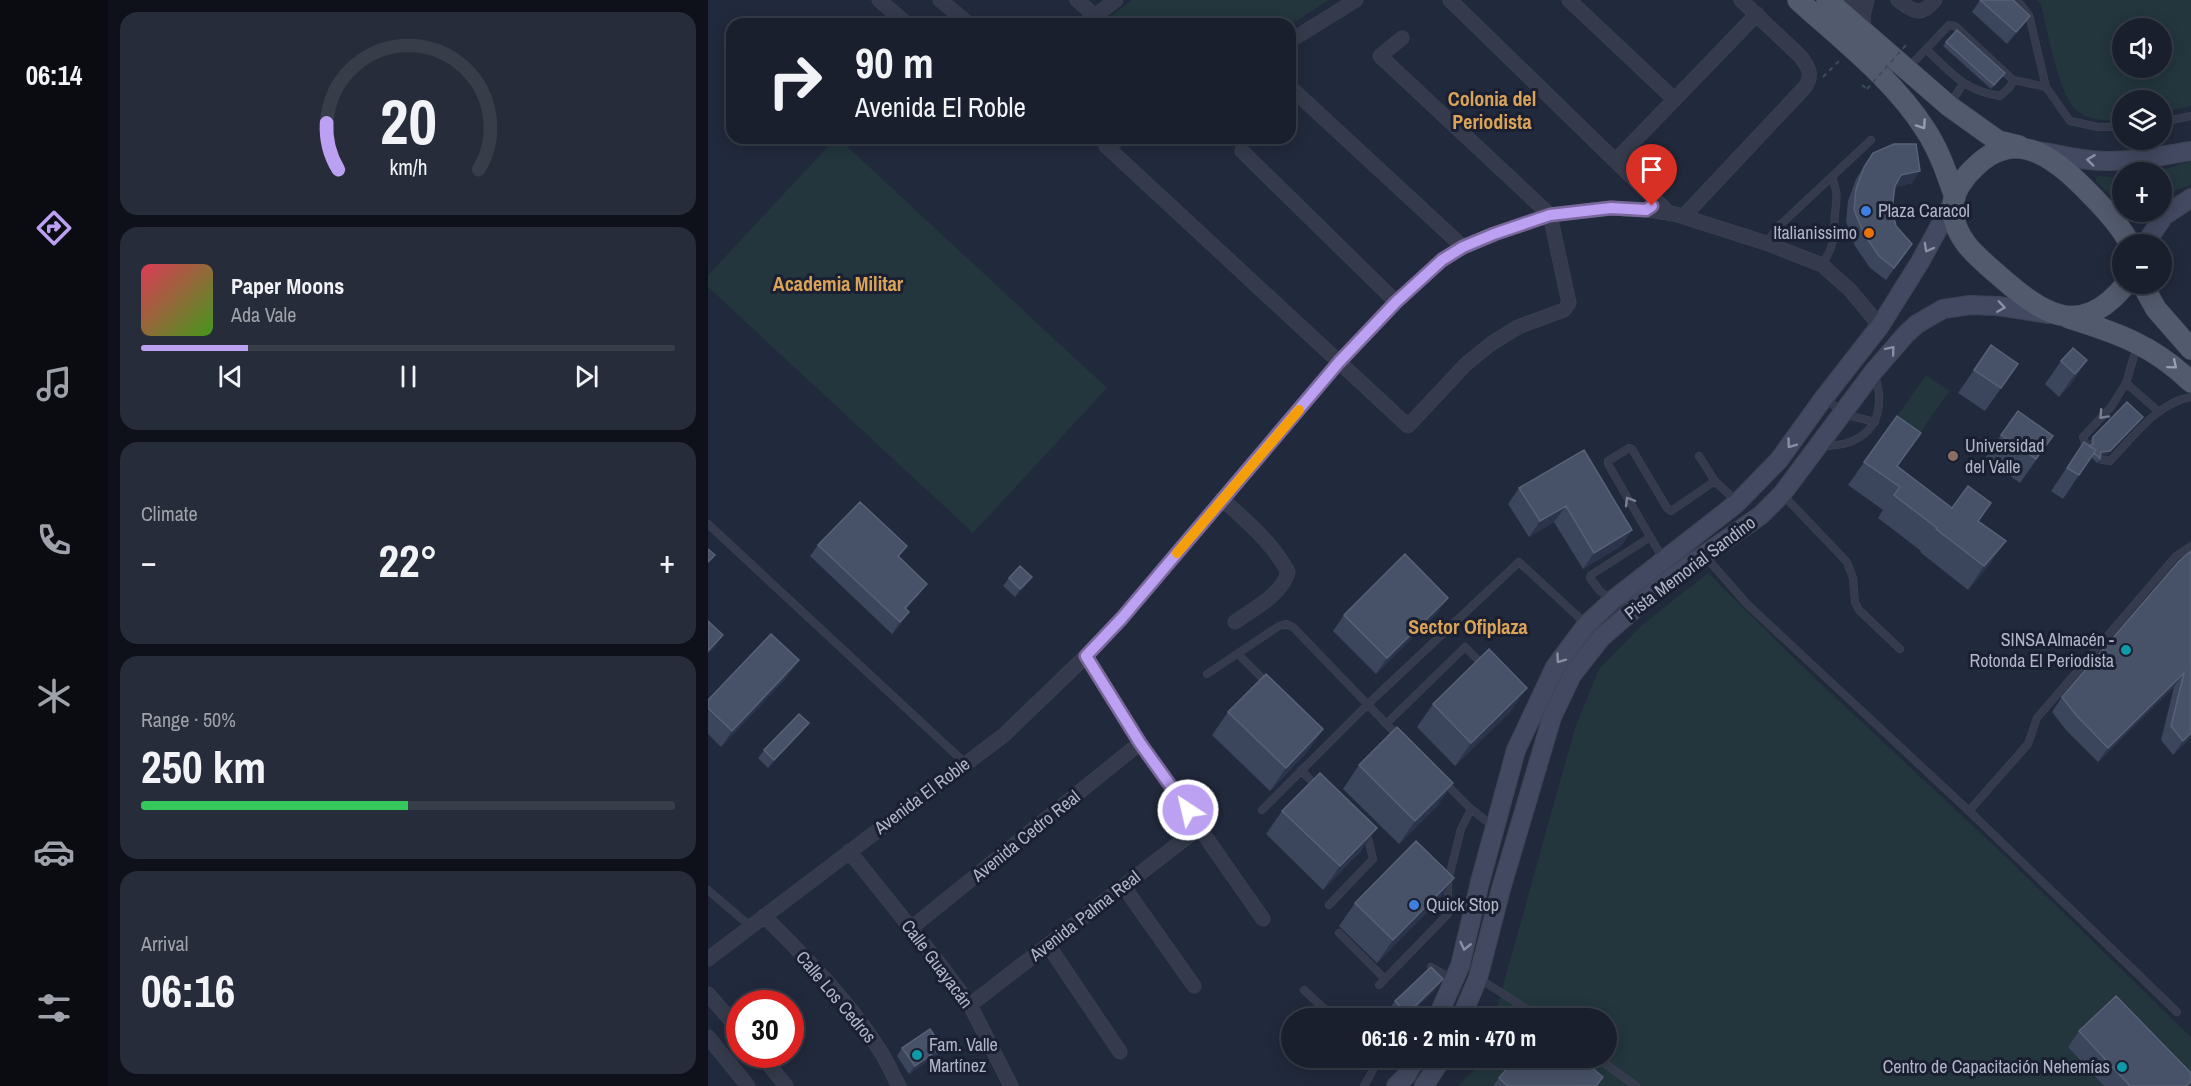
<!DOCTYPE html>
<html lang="en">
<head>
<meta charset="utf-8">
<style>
	body { margin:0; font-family:"Archivo Narrow",sans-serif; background:#262c39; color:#f1f3f6; height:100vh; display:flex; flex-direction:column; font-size:22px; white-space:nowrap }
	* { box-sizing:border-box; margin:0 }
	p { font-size:20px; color:#9fa2aa }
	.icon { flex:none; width:33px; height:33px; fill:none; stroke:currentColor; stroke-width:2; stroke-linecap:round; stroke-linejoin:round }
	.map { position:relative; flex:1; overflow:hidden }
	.side { display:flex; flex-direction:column; gap:12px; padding:12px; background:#0e1119; width:600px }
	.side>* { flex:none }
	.banner { position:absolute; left:18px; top:18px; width:570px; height:126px; border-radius:18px; box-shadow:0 3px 15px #0003,0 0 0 2px #373d49; background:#191f2d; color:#f1f3f6; overflow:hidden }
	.buttons { position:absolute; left:1404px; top:18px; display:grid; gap:12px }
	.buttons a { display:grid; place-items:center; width:60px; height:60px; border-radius:50%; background:#191f2d; box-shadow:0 3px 15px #0003,0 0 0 2px #373d49; font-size:30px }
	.speed { position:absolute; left:18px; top:990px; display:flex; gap:12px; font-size:30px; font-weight:700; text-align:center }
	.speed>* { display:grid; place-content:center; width:78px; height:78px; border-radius:50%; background:#191f2d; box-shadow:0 3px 15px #0003,0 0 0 2px #373d49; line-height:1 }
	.speed .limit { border:9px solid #d22; background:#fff; color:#111 }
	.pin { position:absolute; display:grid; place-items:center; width:51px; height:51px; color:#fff; margin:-62px -26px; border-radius:50% 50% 50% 0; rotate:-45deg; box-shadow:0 0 6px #0007 }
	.pin .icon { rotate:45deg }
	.me { position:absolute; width:66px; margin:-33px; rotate:325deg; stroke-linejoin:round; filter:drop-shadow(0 0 4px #0008) }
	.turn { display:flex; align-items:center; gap:21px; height:126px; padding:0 30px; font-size:27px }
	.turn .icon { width:78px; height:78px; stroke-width:2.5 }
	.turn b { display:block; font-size:42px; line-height:51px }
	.big { font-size:45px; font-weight:700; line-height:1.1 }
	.side .card { flex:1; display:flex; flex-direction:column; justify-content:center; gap:9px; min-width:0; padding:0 21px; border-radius:18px; background:#262c39 }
	.side .dial { align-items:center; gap:0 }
	.dial svg { height:156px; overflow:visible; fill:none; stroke:#373d49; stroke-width:7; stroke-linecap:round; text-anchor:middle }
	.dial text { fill:#f1f3f6; stroke:none }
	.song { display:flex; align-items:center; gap:18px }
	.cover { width:72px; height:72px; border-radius:9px; background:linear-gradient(135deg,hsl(350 70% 55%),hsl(100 70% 35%)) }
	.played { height:6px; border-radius:3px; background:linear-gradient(90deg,#bca0f2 20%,#373d49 20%) }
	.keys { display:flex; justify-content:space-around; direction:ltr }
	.heat { display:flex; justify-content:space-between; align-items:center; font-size:33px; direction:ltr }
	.charge { height:9px; border-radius:4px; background:linear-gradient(90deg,#34c759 50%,#373d49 0) }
	.trip { position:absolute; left:573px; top:1008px; width:336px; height:60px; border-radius:30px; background:#191f2d; box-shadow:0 3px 15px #0003,0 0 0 2px #373d49; font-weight:700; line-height:60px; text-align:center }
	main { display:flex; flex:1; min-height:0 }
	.dock { display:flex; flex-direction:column; width:108px; justify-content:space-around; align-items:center; background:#0a0c12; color:#9fa2aa }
	.dock .icon { width:42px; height:42px }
	.dock .on { color:#bca0f2 }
	.dock b { font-size:27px; color:#f1f3f6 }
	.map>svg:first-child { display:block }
	.green { fill:#23363d; fill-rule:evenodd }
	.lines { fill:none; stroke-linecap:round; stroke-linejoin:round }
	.service-casing { stroke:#3e4455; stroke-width:8 }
	.minor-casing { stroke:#3e4455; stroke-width:15 }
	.secondary-casing { stroke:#3e4455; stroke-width:20 }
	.primary-casing { stroke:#3e4455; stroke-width:22 }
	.path { stroke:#3b5055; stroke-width:2; stroke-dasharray:4.5 4.5; stroke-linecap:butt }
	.service { stroke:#353b4c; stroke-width:7 }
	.minor { stroke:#353b4c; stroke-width:14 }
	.secondary { stroke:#424960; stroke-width:18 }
	.primary { stroke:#525a6d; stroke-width:21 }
	.path-bridge { stroke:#3b5055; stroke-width:2; stroke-dasharray:4.5 4.5; stroke-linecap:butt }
	.wall { fill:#3b455b }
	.shaded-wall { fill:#2b344a }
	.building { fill:#475167; stroke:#586176; stroke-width:1.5 }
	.oneway { stroke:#989fb1 }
	.oneway2 { stroke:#8a90a4 }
	.oneway3 { stroke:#797f90 }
	.route-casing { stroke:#7a689d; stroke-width:15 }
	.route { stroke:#bca0f2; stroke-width:10 }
	.slow { stroke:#f59e0b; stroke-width:10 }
	.shop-dot { fill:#3f7fe0; stroke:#1a2031; stroke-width:2 }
	.food-dot { fill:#e8710a; stroke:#1a2031; stroke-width:2 }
	.education-dot { fill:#8d6e63; stroke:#1a2031; stroke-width:2 }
	.culture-dot { fill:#0f9aa8; stroke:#1a2031; stroke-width:2 }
	.labels { text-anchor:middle; stroke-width:6; stroke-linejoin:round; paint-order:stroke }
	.poi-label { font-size:18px; fill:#b0b6c8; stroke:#1a2031; text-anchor:start }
	.street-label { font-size:18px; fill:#b0b6c8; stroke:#1a2031 }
	.neighbourhood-label { font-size:20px; font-weight:bold; fill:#dba358; stroke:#1a2031 }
</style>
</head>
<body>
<main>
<nav class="dock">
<b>06:14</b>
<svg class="icon on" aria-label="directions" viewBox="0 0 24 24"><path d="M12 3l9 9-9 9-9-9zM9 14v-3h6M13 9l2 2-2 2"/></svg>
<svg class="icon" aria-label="music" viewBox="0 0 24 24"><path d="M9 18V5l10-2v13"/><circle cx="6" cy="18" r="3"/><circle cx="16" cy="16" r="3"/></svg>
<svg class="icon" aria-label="phone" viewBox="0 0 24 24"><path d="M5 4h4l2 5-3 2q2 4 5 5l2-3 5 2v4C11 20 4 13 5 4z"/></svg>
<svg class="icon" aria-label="climate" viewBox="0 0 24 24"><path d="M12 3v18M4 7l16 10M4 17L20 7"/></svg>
<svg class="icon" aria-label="car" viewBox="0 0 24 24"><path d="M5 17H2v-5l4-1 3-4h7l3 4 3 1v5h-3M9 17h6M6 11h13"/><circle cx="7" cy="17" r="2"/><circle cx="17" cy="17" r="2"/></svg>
<svg class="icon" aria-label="filters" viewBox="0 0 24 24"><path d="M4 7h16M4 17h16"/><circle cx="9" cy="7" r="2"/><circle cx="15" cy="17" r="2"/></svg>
</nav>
<section class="side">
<div class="card dial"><svg viewBox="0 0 100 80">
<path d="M14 69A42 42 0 1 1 86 69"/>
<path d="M14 69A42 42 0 0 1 8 45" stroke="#bca0f2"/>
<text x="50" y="56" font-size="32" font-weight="700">20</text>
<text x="50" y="72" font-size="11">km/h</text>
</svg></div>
<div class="card">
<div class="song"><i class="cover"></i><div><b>Paper Moons</b><p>Ada Vale</p></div></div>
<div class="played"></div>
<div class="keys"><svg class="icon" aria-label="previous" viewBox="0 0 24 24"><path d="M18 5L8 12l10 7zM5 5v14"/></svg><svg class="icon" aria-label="pause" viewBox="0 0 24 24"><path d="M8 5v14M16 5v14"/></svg><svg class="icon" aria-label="next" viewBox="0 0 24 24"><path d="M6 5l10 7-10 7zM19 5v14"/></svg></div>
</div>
<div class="card"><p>Climate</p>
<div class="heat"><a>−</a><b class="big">22°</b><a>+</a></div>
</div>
<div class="card"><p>Range · 50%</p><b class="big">250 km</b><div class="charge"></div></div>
<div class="card"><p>Arrival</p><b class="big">06:16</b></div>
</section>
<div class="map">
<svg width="1483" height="1086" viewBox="0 0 1483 1086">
	<rect width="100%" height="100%" fill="#21293c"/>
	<path class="green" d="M424,0h197l-39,25 -190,-1z
		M1329,0h154v106l-29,7v-13h-40v20c-14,1 -32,1 -45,-9 -18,-14 -30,-83 -36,-107zM1454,28v40h-40v-40z
		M128,138h2l269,250 -134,145 -265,-246v-12z
		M1483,161v24l-29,10v-23h-7z
		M1392,176l22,2v29l-26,-26v-4z
		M1218,375l23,16 -31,45 -23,-17z
		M1000,573l95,94 204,191 184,179v49h-733l24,-24 1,-4h123v-40h-112l81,-290 24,-59 43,-44z"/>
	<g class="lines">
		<g class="service-casing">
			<path id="service" d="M1309,0l12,15 17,72 24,34 28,6h24
				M1219,50c24,23 38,41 73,46l10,-9 3,-7 33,7
				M1200,68l41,-43 6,1 58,54
				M1242,104l13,-20
				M1454,122l29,-6
				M1058,243l13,-17 92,-86
				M1114,265c14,-23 11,-26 13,-51 2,-19 3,-19 -3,-37
				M1418,383l32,28
				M1117,397l18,17 32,8
				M1378,445l-3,-8 28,-30 15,-24 11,-37
				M1113,447c9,-1 20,-2 29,-5 31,-12 34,-41 24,-69
				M991,456l16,25 22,21
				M1394,460l8,1c23,-24 47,-58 81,-64
				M1075,495l64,67 6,16 2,24 4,8 41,39
				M0,524l257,239
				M997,556l42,48 222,207 208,201
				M955,559l-55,-95v-3l21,-13 3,1 35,59 4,3 44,-30
				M919,613l-28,-23 -9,-12 1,-3 58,-37
				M530,654l30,30
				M499,674l72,-48 7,-2 7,3 105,109
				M678,724l79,-77 18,18
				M593,770l15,16
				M736,782l27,27 23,18
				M554,810l105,-105 152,-143 66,61
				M1261,811l59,-67 9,-26 139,-162 15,-10
				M0,890l42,36
				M621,905l44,-46 -5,-21 -4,-4
				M631,933l46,46
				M723,967l21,12
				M772,979l61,39
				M671,985l69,-71v-33l13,-52 10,-20
				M596,990l30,28
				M889,1058l39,28
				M656,1086l9,-16 -2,-12"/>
		</g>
		<g class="minor-casing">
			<path id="minor" d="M171,0l28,24
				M232,0l29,24
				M369,0l18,16
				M742,0l220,214
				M861,0l105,99
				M1190,0c16,12 23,17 37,0
				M1142,20l2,-20
				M376,24l32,-24
				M1156,33l-1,-17 4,-16
				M582,41l66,-41
				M582,87l173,160
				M412,138l-14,8 302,280 58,-62 26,-21 26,-16 46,-17 5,-7 -19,-88 -170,-159 22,-18
				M534,151l154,151
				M908,160l141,-146
				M975,217l122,-130c8,-12 4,-19 -4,-30l-60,-57
				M514,499c24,22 51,44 66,73 -7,24 -34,36 -53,50
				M378,656l54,87 123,176
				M141,851l89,111 32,43 41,81
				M416,887l70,99
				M56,916c41,41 84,84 115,133 8,12 13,25 20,37
				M203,928l229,-185
				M340,945l72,107
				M0,959l296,-224 82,-79 36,-38 217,-256 57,-60 46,-42 21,-13 31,-13 56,-19 34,-4 27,-3 37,2 27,4 91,29 56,22 28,25 30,36
				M0,994l32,37
				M262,1005l230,-178
				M0,1037l40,49
				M52,1054l26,32"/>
		</g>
		<g class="secondary-casing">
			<path id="secondary" d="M1330,151c25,4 49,11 74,10 27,0 53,-6 79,-10
				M1437,244l19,-28 27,-18
				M729,1018l23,-52 20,-84 36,-132 39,-83 32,-43 26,-24 124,-97 42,-43 44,-61 57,-73 40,-64 35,-64
				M753,1018l17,-40 23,-89 51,-172 20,-42 29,-37 62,-54 98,-69 21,-21 92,-123 32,-37 11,-10 26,-15 27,-4 28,1 51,8
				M688,1086l10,-10 10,-18
				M716,1086l18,-28"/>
		</g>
		<g class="primary-casing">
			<path id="primary" d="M1090,0c44,40 95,79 127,129 14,21 22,45 30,68
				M1119,0l122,106 49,35 21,5
				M1418,284c-47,58 -86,28 -130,-11 -21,-18 -44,-37 -43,-67 0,-14 12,-30 22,-39 43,-43 84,-5 116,28 15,15 29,30 39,49
				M1434,284l14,25 35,40
				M1361,318c49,15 85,28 122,64"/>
		</g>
		<path class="path" d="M1115,77l17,-17
			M1154,85l5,4"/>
		<use href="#service" class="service"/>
		<use href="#minor" class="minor"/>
		<use href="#secondary" class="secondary"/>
		<use href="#primary" class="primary"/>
		<path class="path-bridge" d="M1159,89l39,-44"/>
	</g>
	<path class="wall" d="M1272,0l50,16 -8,11 -15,17 -35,-32z
		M1238,42l56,35 -11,12 -48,-43z
		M1165,153l39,30 -17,4 -3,22 4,17 16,18 -26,36 -16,-12 -15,-22 -9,-24 2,-21 8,-22z
		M1283,345l27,19 -33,47 -27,-18z
		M1379,360l-16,24 -12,13 -14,-13 16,-23z
		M1310,411l35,25 -33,47 -35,-25z
		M1189,416v50l55,42 26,13 12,43 -22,26 -48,-38 1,-1 -43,-33 5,-8 -35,-25z
		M1432,421l-33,34 -7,1v3l-3,4 -6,-6 -28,42 -12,-8 33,-49 5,4 2,-1 -1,-4 3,-4z
		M811,488l113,42 -11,16 -38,23 -29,-47 -25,15 -21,-33z
		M110,545l89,1 -8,11 20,38 -13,14 -5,15 -9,10 -82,-78z
		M1483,551v186l-18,18 -12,-15 13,-53 -76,75 -32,-32 -14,-18 10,-15z
		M301,578l17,7 -11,12 -12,-11z
		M740,598l-11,15 -61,61 -43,-43 11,-16z
		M80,676l-67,71 -13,-13v-34z
		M725,704l78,7 -56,55 -38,-39z
		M520,712l95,17 -16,23 -37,39 -58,-56z
		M101,723l-6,8 -35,37 -10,-10 6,-8z
		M651,765l94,18 -16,23 -38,38 -56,-55z
		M574,811l79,40 -38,39 -57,-56z
		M730,901l-61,62 -38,-37 16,-23z
		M735,979l-9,12 -28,27h-14l-6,-5 9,-12z
		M1371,1031l112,42v10l-2,3h-85l-36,-39z
		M234,1047l-5,8 -28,19 -12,-18 5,-8z
		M791,1078l98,8h-104z"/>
	<path class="shaded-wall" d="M1322,16l-8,11 -15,17 9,-12z
		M1212,171l-8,12 -19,4 8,-12z
		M1379,360l-16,24 -12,13 16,-23z
		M1435,417l-36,38 -9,1 3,-4z
		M858,506l-12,16 -25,15 11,-16z
		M924,530l-11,16 -38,23 11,-16z
		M1298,541l-16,23 -22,26 16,-24z
		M324,577l-6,8 -11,12 5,-8z
		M219,584l-8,11 -22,24 8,-11z
		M740,598l-11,15 -61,61 11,-16z
		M201,612l-8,12 -9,10 8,-12z
		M15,635l-8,12 -7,7v-3z
		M91,660l-11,16 -67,71 11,-16z
		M1476,673l-10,14 -76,75 10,-14z
		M819,688l-16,23 -56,55 16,-23z
		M101,723l-6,8 -35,37 6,-8z
		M615,729l-16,23 -37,39 16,-23z
		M1483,733v4l-18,18 10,-14z
		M745,783l-16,23 -38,38 16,-23z
		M669,828l-16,23 -38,39 17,-24z
		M746,878l-16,23 -61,62 16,-23z
		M735,979l-9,12 -28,27h-3l4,-4z
		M234,1047l-5,8 -28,19 6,-8z"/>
	<path class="building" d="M1272,0h33l17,16 -14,16z
		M1249,30l48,43 -11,12 -48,-43z
		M1186,144h22l4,27 -19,4 -6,11 -3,23 4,17 16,18 -18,24 -15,-12 -15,-22 -10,-24 2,-21 8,-22 9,-14z
		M1283,345l27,19 -17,24 -27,-18z
		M1365,348l14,12 -12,14 -14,-13z
		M1419,402l16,15 -33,34 -9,1 -1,7 -6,-6 2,-3 -7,-4 4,-2v-7z
		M1310,411l35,25 -17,23 -35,-24z
		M1189,416l24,17 -24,33 55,42 16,-22 23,17 -13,18 28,20 -22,25 -48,-37 1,-1 -43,-33 6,-8 -36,-25z
		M1376,442l12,8 -17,25 -12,-7z
		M876,450l48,80 -38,23 -28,-47 -26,15 -21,-33z
		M152,502l47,44 -9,10 29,28 -22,24 4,4 -9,10 -82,-77z
		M0,549l7,6 -7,7z
		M1483,551v182l-8,8 -12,-15 13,-53 -76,75 -32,-33 -14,-18 117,-136z
		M697,554l43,44 -61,60 -43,-43z
		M312,566l12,11 -12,12 -11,-11z
		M0,621l15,14 -15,16z
		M63,634l28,26 -67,71 -24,-23v-8z
		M781,649l38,39 -56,55 -38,-39z
		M558,674l57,55 -37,39 -58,-56z
		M91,714l10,9 -35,37 -10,-10z
		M689,727l56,56 -38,38 -56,-56z
		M612,773l57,55 -37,38 -58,-55z
		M708,841l38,37 -61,62 -38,-37z
		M723,967l12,12 -36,35 -12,-13z
		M1408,996l75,77v8l-5,5h-56l-51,-55z
		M222,1029l12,18 -27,19 -13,-18z
		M808,1058h64l23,19 -7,9h-88l-9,-8z"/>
	<defs><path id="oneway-chevron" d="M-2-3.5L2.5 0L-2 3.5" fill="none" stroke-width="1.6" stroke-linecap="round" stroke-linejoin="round" transform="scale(1.5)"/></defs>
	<g class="oneway">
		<use href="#oneway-chevron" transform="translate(1214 125) rotate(56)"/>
		<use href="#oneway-chevron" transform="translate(1465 365) rotate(40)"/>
	</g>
	<g class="oneway2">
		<use href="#oneway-chevron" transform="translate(1383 160) rotate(-173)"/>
		<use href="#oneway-chevron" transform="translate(1220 248) rotate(119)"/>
		<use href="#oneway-chevron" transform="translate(1293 307) rotate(8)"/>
		<use href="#oneway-chevron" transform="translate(1183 350) rotate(-50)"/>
		<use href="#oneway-chevron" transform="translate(1083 444) rotate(126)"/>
		<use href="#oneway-chevron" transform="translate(852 659) rotate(126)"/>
		<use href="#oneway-chevron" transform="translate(757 946) rotate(103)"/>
	</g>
	<g class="oneway3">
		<use href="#oneway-chevron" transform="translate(1395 415) rotate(133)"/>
		<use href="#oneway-chevron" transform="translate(921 501) rotate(-120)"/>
	</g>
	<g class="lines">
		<g class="route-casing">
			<path id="route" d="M480,810l-48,-67 -54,-87 36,-38 217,-256 57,-60 46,-42 21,-13 31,-13 56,-19 61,-7 35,2 6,-4"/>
		</g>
		<use href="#route" class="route"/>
		<path class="slow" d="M469,553l122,-143"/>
	</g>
	<g class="shop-dot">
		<circle cx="1158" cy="211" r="6"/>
		<circle cx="706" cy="905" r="6"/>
	</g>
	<circle class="food-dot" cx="1161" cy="233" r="6"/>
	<circle class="education-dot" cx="1245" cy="456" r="6"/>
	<g class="culture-dot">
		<circle cx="1418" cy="650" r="6"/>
		<circle cx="209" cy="1055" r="6"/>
		<circle cx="1414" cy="1067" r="6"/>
	</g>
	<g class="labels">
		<g class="poi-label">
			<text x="1170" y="217">Plaza Caracol</text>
			<text x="1149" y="239" text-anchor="end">Italianissimo</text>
			<text x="1257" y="452">Universidad<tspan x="1257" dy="21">del Valle</tspan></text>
			<text x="1406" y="646" text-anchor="end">SINSA Almacén -<tspan x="1406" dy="21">Rotonda El Periodista</tspan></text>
			<text x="718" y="911">Quick Stop</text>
			<text x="221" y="1051">Fam. Valle<tspan x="221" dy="21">Martínez</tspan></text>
			<text x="1402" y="1073" text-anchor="end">Centro de Capacitación Nehemías</text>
		</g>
		<g class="street-label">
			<text transform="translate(982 568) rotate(-37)" y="6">Pista Memorial Sandino</text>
			<text transform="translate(214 796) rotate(-37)" y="6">Avenida El Roble</text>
			<text transform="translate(318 836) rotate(-39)" y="6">Avenida Cedro Real</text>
			<text transform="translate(377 916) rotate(-38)" y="6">Avenida Palma Real</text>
			<text transform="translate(229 964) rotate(53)" y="6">Calle Guayacán</text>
			<text transform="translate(128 997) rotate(50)" y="6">Calle Los Cedros</text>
		</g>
		<g class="neighbourhood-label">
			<text x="784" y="106">Colonia del<tspan x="784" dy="23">Periodista</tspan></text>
			<text x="130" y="291">Academia Militar</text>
			<text x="760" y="634">Sector Ofiplaza</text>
		</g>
	</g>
</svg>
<div class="buttons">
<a><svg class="icon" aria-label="sound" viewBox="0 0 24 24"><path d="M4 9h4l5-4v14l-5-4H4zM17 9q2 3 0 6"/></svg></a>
<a><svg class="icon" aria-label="layers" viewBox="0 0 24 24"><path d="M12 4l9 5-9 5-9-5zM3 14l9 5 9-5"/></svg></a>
<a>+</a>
<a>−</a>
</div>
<div class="speed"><div class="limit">30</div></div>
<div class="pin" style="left:944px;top:206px;background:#d93025"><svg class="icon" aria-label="arrive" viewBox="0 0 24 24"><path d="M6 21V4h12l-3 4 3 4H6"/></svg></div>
<svg class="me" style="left:480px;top:810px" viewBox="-20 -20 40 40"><circle r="17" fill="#bca0f2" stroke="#fff" stroke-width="3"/><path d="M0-11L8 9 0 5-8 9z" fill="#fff"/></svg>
<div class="trip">06:16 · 2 min · 470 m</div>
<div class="banner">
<div class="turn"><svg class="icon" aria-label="right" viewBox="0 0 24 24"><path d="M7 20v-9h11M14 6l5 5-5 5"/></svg><div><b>90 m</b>Avenida El Roble</div></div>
</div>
</div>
</main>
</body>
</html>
